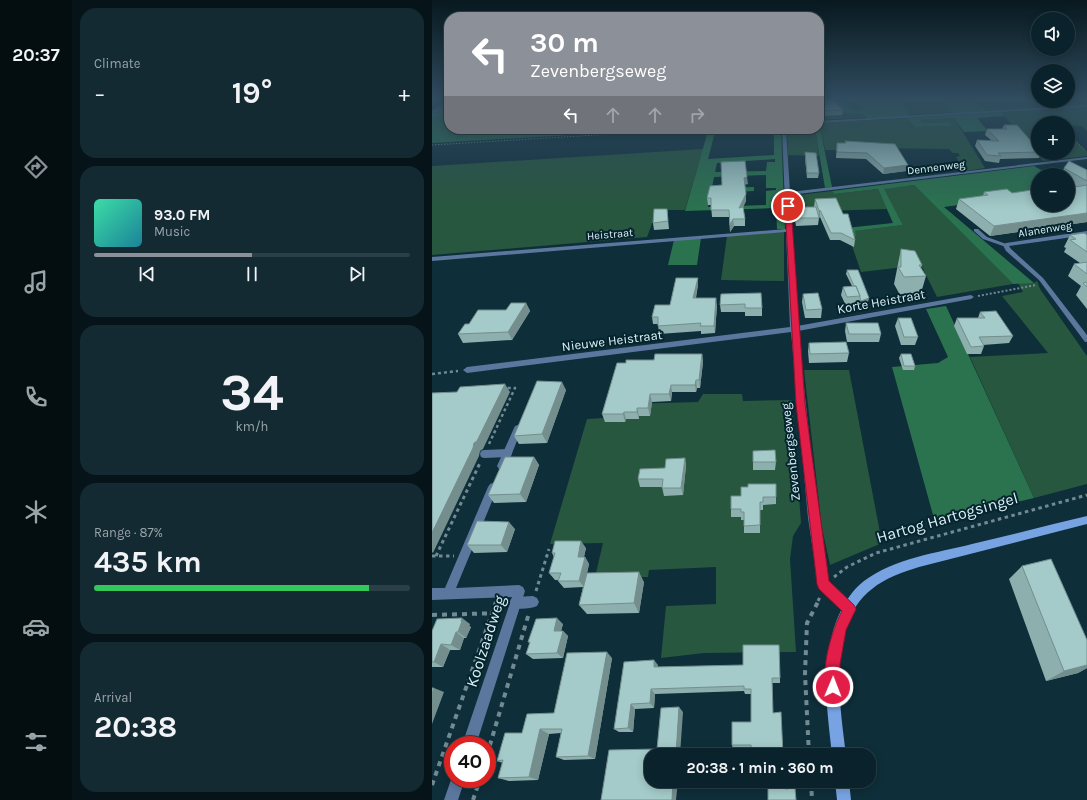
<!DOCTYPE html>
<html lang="en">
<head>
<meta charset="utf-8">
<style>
	body { margin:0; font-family:Karla,sans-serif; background:#132a33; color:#f1f3f6; height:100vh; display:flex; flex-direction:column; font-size:15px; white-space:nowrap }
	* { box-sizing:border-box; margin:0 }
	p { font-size:13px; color:#99a4a9 }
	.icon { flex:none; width:22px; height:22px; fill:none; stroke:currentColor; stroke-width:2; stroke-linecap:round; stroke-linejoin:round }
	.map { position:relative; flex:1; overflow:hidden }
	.side { display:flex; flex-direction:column; gap:8px; padding:8px; background:#061318; width:360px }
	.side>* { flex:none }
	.guide { position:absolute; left:12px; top:12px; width:380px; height:122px; border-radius:16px; box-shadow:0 2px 10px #0003,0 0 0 1px #2a3f47; background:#8c9099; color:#fff; overflow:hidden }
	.tools { position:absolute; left:599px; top:12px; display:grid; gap:8px }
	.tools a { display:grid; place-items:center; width:44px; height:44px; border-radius:50%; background:#0a222b; box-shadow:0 2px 10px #0003,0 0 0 1px #2a3f47; font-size:20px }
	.speed { position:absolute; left:12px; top:736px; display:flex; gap:8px; font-size:20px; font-weight:700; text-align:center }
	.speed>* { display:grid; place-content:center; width:52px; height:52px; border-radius:50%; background:#0a222b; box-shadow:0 2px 10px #0003,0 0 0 1px #2a3f47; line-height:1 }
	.speed .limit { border:6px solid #d22; background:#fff; color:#111 }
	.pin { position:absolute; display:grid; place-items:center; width:34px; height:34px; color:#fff; margin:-17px; border:2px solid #fff; border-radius:50%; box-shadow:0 1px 4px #0007 }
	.me { position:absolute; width:44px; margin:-22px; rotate:1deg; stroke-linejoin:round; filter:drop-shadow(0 0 3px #0008) }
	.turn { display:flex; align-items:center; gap:14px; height:84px; padding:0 20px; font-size:18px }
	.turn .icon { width:52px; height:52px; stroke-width:2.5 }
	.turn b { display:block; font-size:28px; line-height:34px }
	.lanes { display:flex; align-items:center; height:38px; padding:0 20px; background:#0003; justify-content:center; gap:20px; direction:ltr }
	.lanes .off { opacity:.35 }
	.big { font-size:30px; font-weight:700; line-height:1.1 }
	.side .widget { flex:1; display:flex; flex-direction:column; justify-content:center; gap:6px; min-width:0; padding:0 14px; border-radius:16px; background:#132a33 }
	.side .dial { align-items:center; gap:0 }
	.dial b { font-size:52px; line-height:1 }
	.song { display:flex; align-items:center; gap:12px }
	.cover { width:48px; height:48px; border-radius:6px; background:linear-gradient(135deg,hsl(160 70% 55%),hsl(190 70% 35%)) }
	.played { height:4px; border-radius:2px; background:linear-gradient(90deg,#8c9099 50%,#2a3f47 50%) }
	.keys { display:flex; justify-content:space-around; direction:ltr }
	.heat { display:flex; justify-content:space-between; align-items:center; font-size:22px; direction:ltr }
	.charge { height:6px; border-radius:3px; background:linear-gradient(90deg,#34c759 87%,#2a3f47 0) }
	.trip { position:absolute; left:212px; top:748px; width:232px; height:40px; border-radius:16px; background:#0a222b; box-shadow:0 2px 10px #0003,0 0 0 1px #2a3f47; font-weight:700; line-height:40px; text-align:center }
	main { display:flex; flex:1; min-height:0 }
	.tab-bar { display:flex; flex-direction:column; width:72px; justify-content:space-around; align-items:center; background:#040e11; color:#99a4a9 }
	.tab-bar .icon { width:28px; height:28px }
	.tab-bar .current { color:#8c9099 }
	.tab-bar b { font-size:18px; color:#f1f3f6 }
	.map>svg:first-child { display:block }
	.green { fill:#27573e }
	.forest { fill:#2b734f; fill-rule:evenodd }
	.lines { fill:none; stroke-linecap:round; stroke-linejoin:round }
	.path-far4 { stroke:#718a93; stroke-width:1; stroke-dasharray:1.5 1.5; stroke-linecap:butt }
	.path-far3 { stroke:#718a93; stroke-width:2; stroke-dasharray:2 2; stroke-linecap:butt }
	.path-far2 { stroke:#718a93; stroke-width:2.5; stroke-dasharray:3 3; stroke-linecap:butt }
	.path-far1 { stroke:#718a93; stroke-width:3; stroke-dasharray:3.5 3.5; stroke-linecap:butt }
	.path { stroke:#718a93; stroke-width:4; stroke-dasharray:5 5; stroke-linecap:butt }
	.lane { fill:#5c779e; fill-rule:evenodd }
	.street { fill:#5c779e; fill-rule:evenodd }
	.secondary { fill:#78a3e2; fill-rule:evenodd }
	.wall { fill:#8dafad }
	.shaded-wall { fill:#738e8d }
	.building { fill:#a4cbc9; stroke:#738e8d }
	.route { fill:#e11d48; stroke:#92132f }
	.labels { text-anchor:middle; stroke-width:4; stroke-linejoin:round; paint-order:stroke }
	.far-street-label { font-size:11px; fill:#def0f7; stroke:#04242e }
	.street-label { font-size:13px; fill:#def0f7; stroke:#04242e }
	.near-street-label { font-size:16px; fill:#def0f7; stroke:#04242e }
</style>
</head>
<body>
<main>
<nav class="tab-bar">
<b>20:37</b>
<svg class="icon current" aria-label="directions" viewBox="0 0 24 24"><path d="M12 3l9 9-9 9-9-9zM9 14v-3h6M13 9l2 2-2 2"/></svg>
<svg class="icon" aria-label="music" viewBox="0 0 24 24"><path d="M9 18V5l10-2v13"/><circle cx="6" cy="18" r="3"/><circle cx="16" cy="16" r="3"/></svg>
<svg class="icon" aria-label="phone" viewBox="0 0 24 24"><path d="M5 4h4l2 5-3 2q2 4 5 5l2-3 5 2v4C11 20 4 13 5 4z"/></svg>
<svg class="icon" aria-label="climate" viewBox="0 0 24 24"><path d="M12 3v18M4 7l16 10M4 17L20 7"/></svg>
<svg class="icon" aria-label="car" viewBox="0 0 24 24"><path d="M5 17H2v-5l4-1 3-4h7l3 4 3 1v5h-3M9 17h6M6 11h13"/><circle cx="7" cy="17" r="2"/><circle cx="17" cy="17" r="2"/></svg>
<svg class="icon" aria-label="filters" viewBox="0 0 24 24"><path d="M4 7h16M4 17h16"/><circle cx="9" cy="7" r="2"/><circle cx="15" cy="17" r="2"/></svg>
</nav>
<section class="side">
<div class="widget"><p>Climate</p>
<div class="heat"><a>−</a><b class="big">19°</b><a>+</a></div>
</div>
<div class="widget">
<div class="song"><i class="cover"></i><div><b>93.0 FM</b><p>Music</p></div></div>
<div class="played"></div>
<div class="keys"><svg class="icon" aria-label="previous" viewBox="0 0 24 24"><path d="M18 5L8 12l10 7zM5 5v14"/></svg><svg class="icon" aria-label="pause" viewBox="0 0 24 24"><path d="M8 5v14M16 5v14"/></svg><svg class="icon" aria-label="next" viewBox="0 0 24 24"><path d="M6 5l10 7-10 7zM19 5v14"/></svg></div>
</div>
<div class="widget dial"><b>34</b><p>km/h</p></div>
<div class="widget"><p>Range · 87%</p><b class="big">435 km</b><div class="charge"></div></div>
<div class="widget"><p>Arrival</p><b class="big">20:38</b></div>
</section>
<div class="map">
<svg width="655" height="800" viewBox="0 0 655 800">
	<rect width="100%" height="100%" fill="#0e2e39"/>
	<path class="green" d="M387,98h44l16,4 11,-2 -1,-2h149v3h30v-3h19v7l-268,15z
		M655,107v24l-5,-5 -14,-1v-2h-30v30h30v-20l19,19v4l-44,5 -42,-49z
		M476,118l8,9 36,-1 -3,-4 -26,1 -3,-3 34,-2 31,50 -20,3 -9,-14 4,-1 -2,-3h-5l-4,-4 -80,-1v3l-44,-1 -6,-27z
		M355,129h28l4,27 -31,-1z
		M271,149l-18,61h-28l-10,27 -215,18v-89z
		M482,185l99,99 -76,13 -16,-32 -60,7 -12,-35 5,-6 49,-6 -20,-37z
		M446,189l9,20 -95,3 -1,-16 41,-5 2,3z
		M352,232v49l-63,-1 6,-44z
		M605,281l3,8 47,67v128l-53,14 -64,-141 78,-4 -46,-57 21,-4 -5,-9h16z
		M372,370h45l33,173 -52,22 -8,-37z
		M271,394h39l1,7 49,-1 9,123 -8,13 -3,23 6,93 -92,1 -43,5 5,-52 50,-2v-37l-67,3 -1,7h-53l8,-34 -53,1 37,-125 34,-2 7,-13 70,-2z"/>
	<path class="forest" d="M393,98l16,2 11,10 7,1 4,-2 -11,-11 39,3 2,-3 20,1 -12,3 8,14 -42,2c-5,-8 -16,-3 -24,-5 -6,-2 -13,-11 -18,-15z
		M512,100l33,4 9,7 -33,2z
		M17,101v28h228l-245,14v-32z
		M569,112l4,4 -28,2 11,13 -24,1 -10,-14 -34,2 3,3 26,-1 4,4 -38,1 -7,-9z
		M387,123l13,64 -7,1 -10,-59h4z
		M302,129h29l-48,3 -7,27 66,-4v-26h7l4,100h-8l-1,-21 -91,3 23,-80zM343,159v3h-8l-1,9 -51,1 2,-9zM334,175v13h10v2l-10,1v14l-58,2 3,-14 43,-2v-4l-42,1 2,-11z
		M602,166l16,9h-12v19l-94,13 90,76 -21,1 -99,-99 -30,4 19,36 -48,6 1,5 -7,1 -3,-9 47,-5 -15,-34 -44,5 -2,-3z
		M269,238l-4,27h-29l6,-25z
		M514,306l88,192 -99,24 -43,-155 46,-4 10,-6 -22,-48z"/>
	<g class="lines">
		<path class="path-far4" d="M0,111l17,-11
			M2,111l15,-1
			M616,115l9,8
			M0,116l17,-4
			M636,134l18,17
			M0,145l264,-16"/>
		<path class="path-far3" d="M546,296l58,-11"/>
		<path class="path-far2" d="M0,374l26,-3
			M57,444l26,-56h-10"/>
		<path class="path-far1" d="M0,556h22
			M4,556l44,-93
			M402,577l13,-10 29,-14 211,-58
			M104,591l13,-42
			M386,601l2,-4"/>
		<path class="path" d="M0,615l69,-2
			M55,755l42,-142
			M377,755l-4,-81 2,-51 12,-23
			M379,781l1,19
			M0,785l64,-183
			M41,800l7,-21"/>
		<path class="lane" d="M542,229h4l9,8 22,8 -3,2 -23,-8 -9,-8z
			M76,449l3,1 1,3 -1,3 -3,1 -24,1 -3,-1 -1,-3 1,-3 3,-1z
			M101,596l4,2 2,4 -2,4c-7,3 -19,4 -26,1l-2,-4 2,-4 4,-2z"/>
		<path class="street" d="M655,105v2l-268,16v-2z
			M350,129h4l4,63 297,-35v2l-297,36 7,131 174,-31 3,2 -3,2 -173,32 20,187 10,63 26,24 2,4 -2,4 -4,2 -4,-2 -27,-25 -1,-4 -10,-66 -17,-186 -324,41 -4,-3 4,-3 323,-40 -4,-95 -354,29v-4l354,-28z
			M655,231v4l-78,11 2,3 32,29 44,57v7h-2l-46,-62 -33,-29 -3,-6 3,-2z
			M86,425l3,1 1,2 -15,38 -2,3 -3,1 -3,-1 -2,-3 17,-38 1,-2z
			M61,483l3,1 2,3 -42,101 63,-3 4,2 2,4 -49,154h-14l50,-148 -80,3v-12h13l43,-101 2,-3z
			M21,774v5h12l-7,21h-14z"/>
		<path class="secondary" d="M655,516v8l-168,43c-16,5 -34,11 -47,22 -46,35 -32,116 -26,166h-14c-4,-39 -11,-82 0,-120 5,-19 16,-42 32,-54 31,-23 73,-28 108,-37 39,-9 77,-19 115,-28z
			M403,781h14l2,19h-14z"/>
	</g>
	<path class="wall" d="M387,98l24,12 -1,5 -23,1z
		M572,125l34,24v4h3l-2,5 -39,1 -1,4 -14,-2 -10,-15 2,-6h14l-6,-5 2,-6h15z
		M413,141l61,30 -23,3 -17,-15 -30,-1 1,-15h8z
		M373,152l14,21 -1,5h-11l-2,-20z
		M632,168l23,2v52l-97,14 -34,-27 3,-10 24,-3 1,-4 28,1 26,12 38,-18 -8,-5v-7h-7z
		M316,184l-3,1 1,16 -3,6 2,12v7h-11l-4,6 -1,-15h-17l-1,-12h-3l-1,-7z
		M383,199l28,15 12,26 -1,7 -14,-7h-10l-10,-23 -1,1 -1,7 -22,1 -2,-11v-8h20z
		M235,209l2,20 -15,1 -1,-7z
		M638,235h17v74l-11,-14 5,-9 -13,-10 6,-12 6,-1 -16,-11 2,-4 -2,-1z
		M469,249l21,16 -1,3 5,8 -5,17 -21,2 -6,-11z
		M415,270l21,32 -7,3 -2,-3v3l-13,1 -5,-11 2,-8 9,-1 -6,-12z
		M266,285l-2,13 21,7 -2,28 -14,1v-3l-42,3 -1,-10h-5l-1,-7z
		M289,294l41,14v8h-17v-4h-24l-1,-7z
		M371,294l19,15 -1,9h-16l-3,-16z
		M94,303l4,8 -18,29 -49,3 -5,-9 11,-10z
		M548,312l33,24 -4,7 -26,2 1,1 -3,8h-14l-13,-28 3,-8h21z
		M466,318l20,19 -3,8h-14l-6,-19z
		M414,323l35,11 -2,8h-32l-2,-11z
		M377,343l40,10 -2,9 -38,1 -1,-12z
		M270,354l1,8 -3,26h-3l-1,4h-24l-1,9 -19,1 -2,14h-11v3h-13l-1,3h-20l-3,-8 24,-51z
		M469,354l14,12 -1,4h-11l-4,-12z
		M134,390l-19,53 -28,1 -5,-8z
		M321,451l23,11 -1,8h-22z
		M102,457l5,8 -13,37 -32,1 -6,-8z
		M253,458l1,8 -3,29 -19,1 -2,-9h-22l-2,-8 27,-11z
		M299,496l45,1v7l-13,1v5h-3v23h-16v-13h-3v-3h-10z
		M83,529l-8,23 -33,1 -7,-8z
		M154,548l-2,9h1l4,7 -2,9 57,9 -5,31 -52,1 -8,-9 4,-18 -19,1 -6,-7 1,-1h-4l-6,-7 5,-16 -2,-4z
		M590,566l65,74v28l-9,5 -32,8 -37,-102z
		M38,624l-1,2 2,1 -5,11h-2l-4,12h-10l-7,17h-11v-36z
		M131,624l-2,7h2l5,5 -5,22 -30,1 -7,-5 4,-11 -2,-1z
		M180,658l-17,101 -31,1 -8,-3 5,-24 -12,1 -11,46 -29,1 -11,-3 5,-15 -6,-2 25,-28 32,-20z
		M226,665l-1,2 123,11v5h-8l-21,65 -18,1 -1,-4 19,-23v-28h-6l-1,-3 -89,3 -1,14 -19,1 -2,23h-14l-5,-3z"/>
	<path class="shaded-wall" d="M476,165l-2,6 -23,3 1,-6z
		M315,177l1,7 -4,1v-7z
		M314,194v7l-7,14v-7z
		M388,210v7l-2,1 1,-7z
		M655,213v9l-97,14 4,-10z
		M301,219l1,7 -4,6v-7z
		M266,278v7l-4,20 -1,-7z
		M284,298l1,7 -2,28 -1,-7z
		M437,298l-1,4 -7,3v-4z
		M94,303l4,8 -18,29 -4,-8z
		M270,354l1,8 -3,26 -1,-8z
		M264,380l1,8 -1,4 -1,-7z
		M130,382l4,8 -19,53 -5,-9z
		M73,384l5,8 -27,57 -3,2 -1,5 -46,97 -1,-1v-19l42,-90z
		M239,385l1,7 -1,9 -2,-7z
		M218,394l2,8 -2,14 -2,-8z
		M205,408l2,8v3l-2,-7z
		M192,412l2,7 -1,3 -2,-8z
		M102,457l5,8 -13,37 -6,-8z
		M253,458l1,8 -3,29 -2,-7z
		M77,522l6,7 -8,23 -6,-7z
		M149,541l5,7 -4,16 -4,-7z
		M153,557l4,7 -5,23 -5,-6z
		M207,572l5,10 -5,31 -5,-10z
		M30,618l8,6 -1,2 2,1 -5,11 -8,-6z
		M125,618l6,6 -4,13 -5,-6z
		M131,631l5,5 -5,22 -6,-5z
		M24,632l8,6 -4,12 -9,-5z
		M9,644l9,6 -7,17 -9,-5z
		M175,652l5,6 -17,101 -7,-3z
		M222,660l4,5 -1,8 -3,-6z
		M655,665v3l-9,5 -32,8 18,-10z
		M2,688l10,4 -12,32v-30z
		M219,689l4,5 -1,14 -4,-5z
		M199,704l4,5 -2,23 -5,-4z
		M247,707l4,5 -3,43h-4z
		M108,729l9,5 -11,46 -9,-3z
		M241,781h5l-2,19h-4z"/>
	<path class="building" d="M387,98h13l11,12 -24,1z
		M572,125h13l21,24v3l-40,1 3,3 -14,-1 -10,-15 22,1 -12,-12h20z
		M413,141l50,3 13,21 -24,3 -17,-15 -30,-1v-9h9z
		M373,152l11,1 3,20h-12z
		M313,161l2,16 -3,1 2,16 -7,14 4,-1 2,12h-12l-3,6 -1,-15h-18v-12h-4l3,-12 12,-1 -1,-23z
		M637,161l18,9v11l-23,-13z
		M655,185v28l-93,13 -35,-27 29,-4 -4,-3 23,-3 5,4 26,-4v16h30v-17z
		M404,198l7,16h5l7,26 -14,-7h-10l-11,-23 -1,1 -4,-12z
		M362,207h22l3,11h-23z
		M222,209h13l1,12 -15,2z
		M652,233l3,2v17l-17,-12 6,-1 -6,-4z
		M469,249l14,2 7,14h-3l7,11 -22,1 -6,-10h3z
		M655,262v12l-13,-10z
		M415,270h11l11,28 -8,3 -1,-3v-2l-4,-10h-2z
		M244,278h22l-5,20h23l-2,28h-14l1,-3 -43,3v-9h-6l3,-12h15z
		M655,282v5l-4,-4z
		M424,286l4,10 -13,1 -4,-10z
		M329,293l1,15h-17v-4l-25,1 1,-11z
		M386,293l4,16 -16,1 -3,-16z
		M79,303h15l-18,29 -50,2 7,-10h4l9,-14h28z
		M564,311l17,25 -34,1 5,9 -13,1 -14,-29h28l-5,-6z
		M466,318h13l7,19h-14z
		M414,323h32l3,11h-32z
		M414,342l3,11 -39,1 -1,-11z
		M223,354h47l-3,26h-3l-1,5h-24l-2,9h-19l-2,14h-11v4h-13l-1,2h-21l15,-51h9v-3h28z
		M469,354h10l4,12h-11z
		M105,381l25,1 -20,52 -28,2z
		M73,384l-28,57 -3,2 -1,5 -41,85v-140l25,-1 3,-5z
		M343,450l1,12h-23v-11z
		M73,457h29l-14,37 -32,1z
		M253,458l-4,30h-19l1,-9h-25l2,-10 25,-1 1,-9z
		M316,484h28v13h-13v5h-3v23l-16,1v-14h-3v-3h-10v-13h10v-9h7z
		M45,521l32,1 -8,23h-34z
		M123,541h26l-3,16h7l-6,24h-21l3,-8h-12l6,-20h-3z
		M619,559l36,81v25l-23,6 -42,-105z
		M207,572l-5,31 -55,2 8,-32z
		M30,618l-1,3h1l-4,11h-2l-5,13 -10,-1 -7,18h-2v-31l5,-12z
		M125,618l-3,13h9l-6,22 -31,1 4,-12h-2l8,-23z
		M311,645h36l1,33h-8l1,35 8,-1 2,43h-31l-1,-10h-19v-23h19v-33h-7v-3l-93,3 -1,14 -19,1 -3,24 -14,1 10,-67 30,-2v7l89,-2z
		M175,652l-19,104 -32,1 6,-28h-22l-11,48 -31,1 5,-18 -6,1 8,-28h17l5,-19 27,-1 13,-60z
		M0,688h2l-2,6z
		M247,707l-3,48h-25v26h22l-1,19h-71l8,-50 48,-1 4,-41z
		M336,781h16l1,8 10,-1 1,12h-28z"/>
	<linearGradient id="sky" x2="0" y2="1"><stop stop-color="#08191f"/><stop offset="0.47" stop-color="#304c5f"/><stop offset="1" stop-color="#304c5f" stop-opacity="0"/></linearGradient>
	<rect width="655" height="210" fill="url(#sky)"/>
	<path class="route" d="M356,205l3,1 14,198 24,177 25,24 2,4 -10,21 -6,34v23l-2,5 -5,2 -5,-2c-9,-21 4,-62 14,-81l-23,-22 -2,-5 -21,-180 -11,-198z"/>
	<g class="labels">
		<g class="far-street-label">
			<text transform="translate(504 167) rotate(-7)" y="4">Dennenweg</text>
			<text transform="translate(613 229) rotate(-9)" y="4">Alanenweg</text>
			<text transform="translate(178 234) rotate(-5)" y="4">Heistraat</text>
		</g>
		<g class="street-label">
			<text transform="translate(449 301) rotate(-10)" y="5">Korte Heistraat</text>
			<text transform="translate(180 340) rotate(-7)" y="5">Nieuwe Heistraat</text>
			<text transform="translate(358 452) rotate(-96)" y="5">Zevenbergseweg</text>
		</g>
		<g class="near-street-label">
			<text transform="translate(515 517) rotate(-16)" y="6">Hartog Hartogsingel</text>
			<text transform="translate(53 641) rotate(-72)" y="6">Koolzaadweg</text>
		</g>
	</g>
</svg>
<div class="tools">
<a><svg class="icon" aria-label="sound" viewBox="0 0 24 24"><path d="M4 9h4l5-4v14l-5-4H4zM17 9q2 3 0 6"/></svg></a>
<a><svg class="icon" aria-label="layers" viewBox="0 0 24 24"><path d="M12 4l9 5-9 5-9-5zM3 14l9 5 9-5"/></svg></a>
<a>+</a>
<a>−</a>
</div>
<div class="speed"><div class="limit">40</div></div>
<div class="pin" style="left:356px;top:206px;background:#d93025"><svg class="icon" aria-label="arrive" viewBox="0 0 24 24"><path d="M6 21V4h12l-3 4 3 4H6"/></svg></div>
<svg class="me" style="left:401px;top:687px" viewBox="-20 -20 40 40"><circle r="17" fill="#e11d48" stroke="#fff" stroke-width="3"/><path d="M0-11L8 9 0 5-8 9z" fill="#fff"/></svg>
<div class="trip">20:38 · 1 min · 360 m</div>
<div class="guide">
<div class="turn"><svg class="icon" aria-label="left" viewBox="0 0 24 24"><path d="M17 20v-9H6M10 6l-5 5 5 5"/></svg><div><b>30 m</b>Zevenbergseweg</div></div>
<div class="lanes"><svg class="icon" aria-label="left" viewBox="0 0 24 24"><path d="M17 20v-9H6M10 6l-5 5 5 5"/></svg><svg class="icon off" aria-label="ahead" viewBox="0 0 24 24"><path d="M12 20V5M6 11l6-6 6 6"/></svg><svg class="icon off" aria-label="ahead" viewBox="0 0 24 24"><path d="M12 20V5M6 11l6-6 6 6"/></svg><svg class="icon off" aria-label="right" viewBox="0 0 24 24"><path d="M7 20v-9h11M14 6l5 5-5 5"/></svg></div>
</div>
</div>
</main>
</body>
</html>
